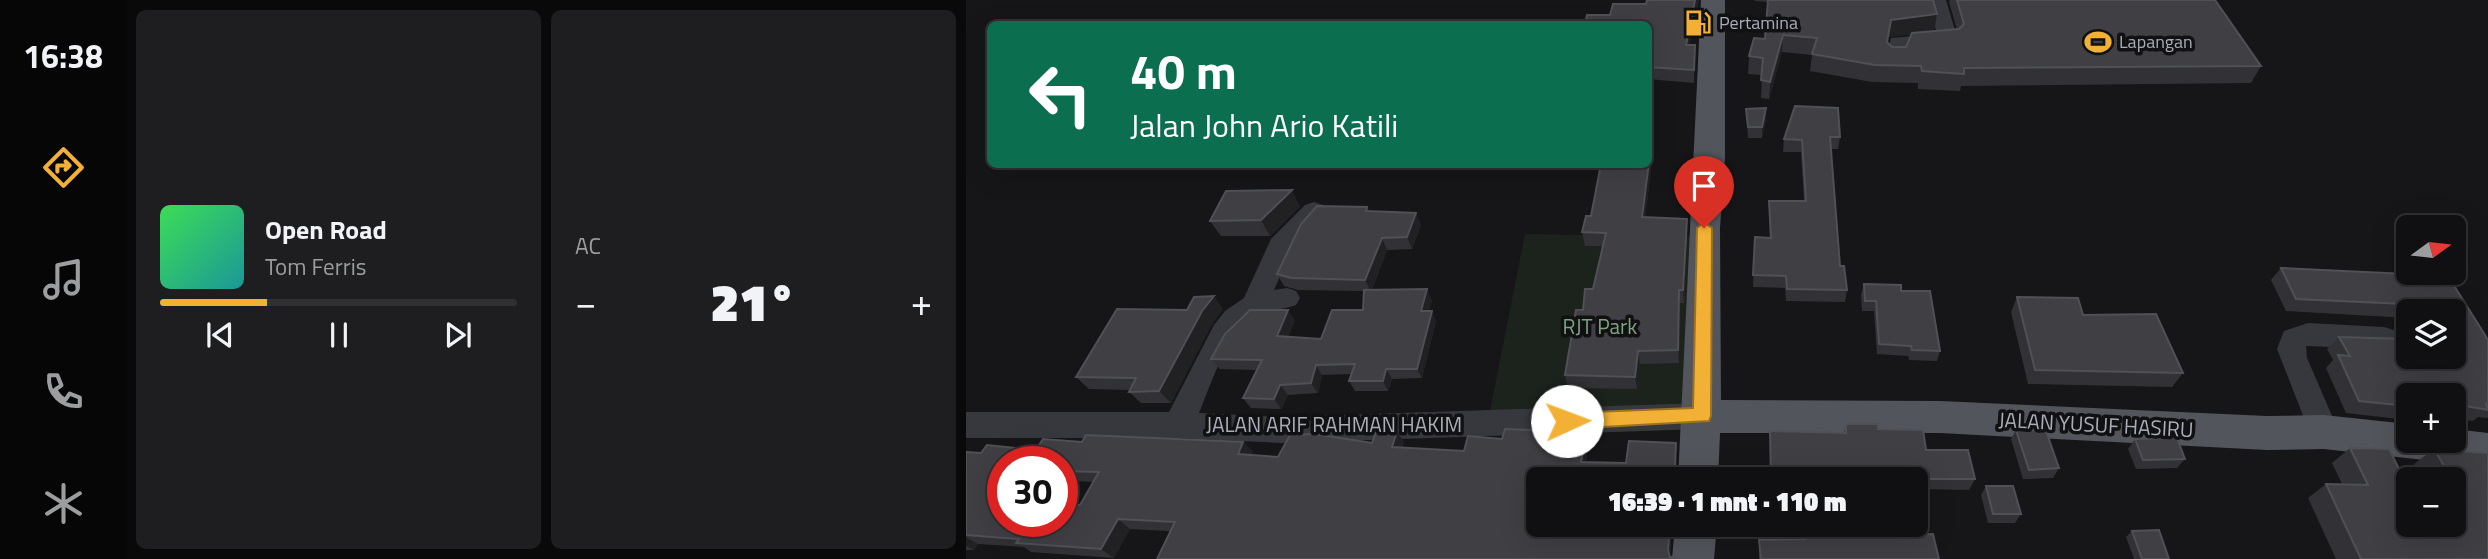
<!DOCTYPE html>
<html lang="id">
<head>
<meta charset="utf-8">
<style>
	body { margin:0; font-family:"Titillium Web",sans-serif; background:#1e1e20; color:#f1f3f6; height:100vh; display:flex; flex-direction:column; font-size:26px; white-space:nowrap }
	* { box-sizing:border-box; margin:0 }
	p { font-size:23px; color:#9c9d9f }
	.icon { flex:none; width:38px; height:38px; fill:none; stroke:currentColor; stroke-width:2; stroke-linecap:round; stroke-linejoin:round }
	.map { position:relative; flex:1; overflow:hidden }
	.sheet { display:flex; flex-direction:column; gap:10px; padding:10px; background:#09090a; width:840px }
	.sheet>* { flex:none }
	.hud { position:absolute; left:21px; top:21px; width:665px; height:147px; border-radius:10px; box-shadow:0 7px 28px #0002,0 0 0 2px #303032; background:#0b6e4f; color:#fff; overflow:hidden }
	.needle { width:46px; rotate:75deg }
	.buttons { position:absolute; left:1430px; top:215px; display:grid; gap:14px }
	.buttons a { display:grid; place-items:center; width:70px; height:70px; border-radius:10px; background:#101012; box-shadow:0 7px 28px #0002,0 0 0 2px #303032; font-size:35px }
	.speed { position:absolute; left:21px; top:446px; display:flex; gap:14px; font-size:35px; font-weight:700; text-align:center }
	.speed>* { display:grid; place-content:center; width:91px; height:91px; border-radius:50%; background:#101012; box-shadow:0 7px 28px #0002,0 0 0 2px #303032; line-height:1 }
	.speed .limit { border:10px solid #d22; background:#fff; color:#111 }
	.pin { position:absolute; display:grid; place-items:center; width:60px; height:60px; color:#fff; margin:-72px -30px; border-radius:50% 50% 50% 0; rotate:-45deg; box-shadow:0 0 7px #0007 }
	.pin .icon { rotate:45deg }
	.me { position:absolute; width:77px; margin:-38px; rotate:88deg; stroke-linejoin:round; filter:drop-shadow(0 0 5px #0008) }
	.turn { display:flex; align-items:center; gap:24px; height:147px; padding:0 28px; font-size:32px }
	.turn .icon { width:91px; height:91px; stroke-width:2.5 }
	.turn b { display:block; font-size:49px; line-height:60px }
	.big { font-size:52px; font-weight:800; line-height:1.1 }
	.sheet .tile { flex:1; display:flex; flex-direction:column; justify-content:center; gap:10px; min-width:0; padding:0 24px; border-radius:10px; background:#1e1e20 }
	.song { display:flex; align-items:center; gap:21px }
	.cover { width:84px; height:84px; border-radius:10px; background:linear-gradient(135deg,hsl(130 70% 55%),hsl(180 70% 35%)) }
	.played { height:7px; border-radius:4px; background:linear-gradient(90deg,#f2b134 30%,#303032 30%) }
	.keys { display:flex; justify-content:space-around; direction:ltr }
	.heat { display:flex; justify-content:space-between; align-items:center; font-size:38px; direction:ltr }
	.sheet .tiles { flex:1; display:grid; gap:10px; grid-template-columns:repeat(2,1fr) }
	.trip { position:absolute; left:560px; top:467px; width:402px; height:70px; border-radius:10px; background:#101012; box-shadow:0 7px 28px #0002,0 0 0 2px #303032; font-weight:800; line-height:70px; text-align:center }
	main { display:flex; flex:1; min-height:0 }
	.menu { display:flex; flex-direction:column; width:126px; justify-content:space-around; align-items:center; background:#060607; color:#9c9d9f }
	.menu .icon { width:49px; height:49px }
	.menu .selected { color:#f2b134 }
	.menu b { font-size:32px; color:#f1f3f6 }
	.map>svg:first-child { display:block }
	.green { fill:#1c231d }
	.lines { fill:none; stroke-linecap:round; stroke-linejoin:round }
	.minor { fill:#37383d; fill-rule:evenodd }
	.major { fill:#53555c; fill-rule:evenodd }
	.wall { fill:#323236; fill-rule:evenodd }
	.shaded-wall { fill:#212124 }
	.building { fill:#3f3f44; stroke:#4f5156; stroke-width:2; fill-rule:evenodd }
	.route { fill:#f2b134; stroke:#9d7322; stroke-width:2 }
	.labels { text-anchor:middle; stroke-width:7; stroke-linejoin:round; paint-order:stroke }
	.far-poi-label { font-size:18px; fill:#a8adb8; stroke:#111113; text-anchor:start }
	.park-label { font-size:21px; fill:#7fa381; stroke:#111113 }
	.street-label { font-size:21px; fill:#a8adb8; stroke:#111113 }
</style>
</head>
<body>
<main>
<nav class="menu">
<b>16:38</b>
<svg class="icon selected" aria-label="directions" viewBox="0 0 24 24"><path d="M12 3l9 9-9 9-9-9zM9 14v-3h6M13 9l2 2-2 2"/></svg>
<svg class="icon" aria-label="music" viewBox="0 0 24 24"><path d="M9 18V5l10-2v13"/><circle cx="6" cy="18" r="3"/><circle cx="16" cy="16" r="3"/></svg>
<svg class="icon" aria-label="phone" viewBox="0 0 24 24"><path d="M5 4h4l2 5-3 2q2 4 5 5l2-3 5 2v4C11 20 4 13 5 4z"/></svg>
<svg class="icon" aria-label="climate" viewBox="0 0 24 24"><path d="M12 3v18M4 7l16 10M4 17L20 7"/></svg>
</nav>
<section class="sheet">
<div class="tiles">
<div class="tile">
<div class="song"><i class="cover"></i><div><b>Open Road</b><p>Tom Ferris</p></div></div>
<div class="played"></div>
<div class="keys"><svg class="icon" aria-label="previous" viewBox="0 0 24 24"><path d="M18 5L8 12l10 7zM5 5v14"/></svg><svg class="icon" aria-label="pause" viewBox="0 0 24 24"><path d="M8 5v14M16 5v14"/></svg><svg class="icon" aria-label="next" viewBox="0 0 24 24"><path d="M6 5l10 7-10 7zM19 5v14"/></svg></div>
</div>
<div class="tile"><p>AC</p>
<div class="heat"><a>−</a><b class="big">21°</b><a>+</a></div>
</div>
</div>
</section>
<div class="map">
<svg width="1522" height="559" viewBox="0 0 1522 559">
	<rect width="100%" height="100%" fill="#161618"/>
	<path class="green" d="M559,234l179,3 -9,179 -207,5z"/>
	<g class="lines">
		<path class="minor" d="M962,0h18l12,40 -3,4 -48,4 -4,14h-14l-3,-4 5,-20 46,-4z
			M348,202l9,3 3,6 -35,40 -17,39 13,-2 9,3 4,7 -4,7c-10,4 -22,4 -32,8 -37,15 -51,67 -65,100l82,4 421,-14 11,4 4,9 -4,9 -11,4 -421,14 -103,-5h-212v-26h203l45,-87 11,-14 19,-13 27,-59 34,-34z
			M1342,323l76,4 10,3 4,8 -4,8 -10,3 -78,-3 1,12 32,74 -4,9 -11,4 -11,-4 -36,-92 7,-18z"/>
		<path class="major" d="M735,0h24v158l-5,70 1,172 219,1 327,15 57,-1 84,9v17h46v-12l34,4v34l-164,-18 -57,1 -327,-17h-220l-2,47h-40z
			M709,525h42l-3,34h-42z"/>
	</g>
	<path class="wall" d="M681,0h52l-10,45h6l-1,38 -46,-4v-55l-38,-9 36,-11z
		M789,0h178l1,31 23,-1 -8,-28 1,-2h265l46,66 -10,17 -290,3 -1,5 -42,-2v-6l-46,-1 -62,-11 2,-16 -30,-3 -13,47 -8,-1 1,-23 -14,-1 1,-18 16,-17 3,-37 -13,-1zM946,34l-6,13h-14l-5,-4 1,-6z
		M829,106l45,31 -2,12h-7l9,117 7,24 -2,12 -59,-1 -1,-13 -32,-1 2,-50 15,1 -1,-37h35l-3,-49h-18l1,-13z
		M780,109l20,10 -4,19h-14z
		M686,139l1,13 -8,66 42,14 -3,71h-4l-1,60 -39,1 -3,25 -69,-1 -3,-13 18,-65 10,-21 10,-43h-18l-3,-14 9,-16z
		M334,206l-30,30h-49l-11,-15z
		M401,207l2,4 47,2 5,12 -9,24 -25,1 -15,40 60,10 -3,11 7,10 -14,57 -30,1 -4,12h-33l-6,-10 2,-7 -29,1 -4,18 -30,2 -7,14 -30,-1 -8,-10 14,-28 -37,-1 -9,-10 84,-39 -7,17 33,2 42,-29 1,-19 -66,-1 -14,-4 -7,-12z
		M1315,268l167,8 40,64v78l-10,-1 -5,4 -19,-2v-23h-46v24l-62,-7 -20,-45 7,-8 -6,-11 12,-12 58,2 57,18v-45h-46v6l-122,-7 -15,-31z
		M898,284l37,7 39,60 -3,10 -28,-1 -1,-4 -31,-2 -3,-43h-12l-1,-16z
		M1051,297l66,18 100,58 -11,14 -144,-3 -17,-72z
		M257,309l-11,15 -41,79h-30l-12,-11 1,-2 -41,-1 -13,-12 111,-67z
		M880,424l32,5 48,21 49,29 -6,11 -53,-1v-9h-146v-49l74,2z
		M1050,430l43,38 -6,10 -30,1 -12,-40z
		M594,431l3,11v3l21,1 3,11 -2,5 41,1 50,-20 1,10 -1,27h-138v45h135l-1,1 -2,30v1l7,2 -547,-30 -16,29 -83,-6 -7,-5 -46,-3 -4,6h-8v-98l15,1 55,-3 46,-8h161l10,10 -2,3 27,2 94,-14 32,-1 -2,6 62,3 38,-12zM96,462v37l12,-18 20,1 -14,23 -77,17z
		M1169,439l50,20 -8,9 -41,1 -8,-20z
		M1384,448l52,27 18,1 -6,-12 20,-15 54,4v106h-152l-28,-61 18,-14h16l-10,-21z
		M1020,486l35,28 -6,9h-27l-7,-28z
		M837,525h45l2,13 89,21h-180v-19l45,-1z
		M1166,531l37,28h-35l-8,-22z"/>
	<path class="shaded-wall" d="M729,0h4l-13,57v-12z
		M971,14l-3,18 -46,5 -4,23 7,-40z
		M817,35l-1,17 -13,47 1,-17z
		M800,108v11l-4,19v-11z
		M686,139l1,13 -9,79 -2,-14z
		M326,190l8,16 -30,30 -9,-16z
		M450,213l5,12 -9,24 -5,-12z
		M721,219v13l-3,71 -1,-13z
		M416,238l5,12 -16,42 -6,-12z
		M461,289l5,11 -6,21 -5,-10z
		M713,290l1,13 -1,60 -1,-13z
		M248,296l9,13 -11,15 -41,79 -12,-12 43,-80z
		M322,310l7,10 -11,26 -7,-10z
		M466,311l4,10 -14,57 -5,-9z
		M672,351l2,13 -3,25 -2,-12z
		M350,365l6,10 -4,18 -7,-10z
		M420,369l6,10 -4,12 -5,-10z
		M314,385l8,10 -7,14 -7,-10z
		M431,431l7,11 -6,15 -6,-10z
		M594,431l3,11 -3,13 -3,-10z
		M277,442l10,10 -6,13 -9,-11z
		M710,443l1,10 -1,27h-2z
		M618,446l3,11 -4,15 -2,-10z
		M96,472l12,9 -12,18z
		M152,519l12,10 -16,29 -13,-9z
		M704,525h3l-1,1 -3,33 -1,-9z
		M0,537l12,7 -4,6 -8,-4z"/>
	<path class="building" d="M681,0h48l-9,45h9l-1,25 -46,-3v-43h-63l2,-9h23l3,-11h33z
		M802,0h165l4,14 -46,6 -4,22 5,5h14l6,-14 47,-4 5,-5 -7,-24h258l46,66 -297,2v6l-42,-3 -1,-5 -46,-1 -63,-11 5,-16 -34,-3 -13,47 -9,-2 2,-22 -14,-2 5,-18 11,1z
		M829,106l43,2 2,29h-10l10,129h4l3,24 -60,-1 -1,-13 -33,-1 2,-38 16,1 -2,-37h37l-4,-61 -18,-1z
		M800,108l-4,19h-14l-2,-18z
		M682,139h4l-10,78 45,2 -4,71h-4l-1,60 -40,1 -3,26 -70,-2 11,-65h7l2,-21h8l13,-56 -24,-1 4,-16h5l10,-52h47z
		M326,190l-31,30 -51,1 16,-30z
		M351,206l50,1 -1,4 50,2 -9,24 -25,1 -17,42 -74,-2 -14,-4 24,-50z
		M1315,268l167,8 40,64v65l-2,-1 2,6 -34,-6 3,8 -3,-1v-15h-46v10l-49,-5 -21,-46 12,1 -11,-19 69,2v18h46v-45h-23l-4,-7 -131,-6z
		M898,284l37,1v6h29l10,60 -28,-1 -1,-4 -32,-2 -3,-43h-11z
		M461,289l-6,22h11l-15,58h-31l-3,12h-34l6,-17 -39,1 -5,18 -31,2 -6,14 -31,-1 19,-38 -51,-1 14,-25 25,-24h38l-11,26 44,3 11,-29h31l1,-20z
		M248,296l-12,15 -43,80 -30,1 7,-14 -60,-1 41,-68 70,1 7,-13z
		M1051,297l61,1 5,17 73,-1 27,59 -148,-3z
		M880,424h32v5l45,1 3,20h42l7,29h-204l-1,-48 76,2z
		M539,429l55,2 -3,14 27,1 -3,16 45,1 3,-22 47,2 -2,37h-136v45h132l-2,25 2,7h7v2h-520l18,-37 -57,-3 -17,30 -85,-6 3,-4 -53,-4v-83l15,1 6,-8 49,5 7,-11 39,3 4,-7 157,7 -5,12 40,3 12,-22 24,-1 58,9 4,-11 21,-1 -5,16 72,4 4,-15 34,3zM37,462h59v9l37,1 -19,33 -18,-2v19h-59z
		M1050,430l30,1 13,37 -30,2z
		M1211,438l8,21 -42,1 -8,-21z
		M1384,448l39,1 13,26 48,1 -16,-27 54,4v106h-127l-35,-75 42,1zM1442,480h46v45h-46z
		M1020,486h27l8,28h-28z
		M840,525h42l2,13 83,-4 6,25h-178l-2,-19 47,-1z
		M1193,530l10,29h-27l-10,-28z"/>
	<path class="route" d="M738,222l8,6 -1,188 -2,5 -142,8 -7,-2 -2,-6 2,-6 7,-2 126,-5 4,-180z"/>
	<defs>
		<g id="fuel-bare" transform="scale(2.1)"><path d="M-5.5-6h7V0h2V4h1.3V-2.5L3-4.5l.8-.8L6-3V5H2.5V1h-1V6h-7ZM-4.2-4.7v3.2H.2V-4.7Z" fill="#f2b134" stroke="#111113" stroke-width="2.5" paint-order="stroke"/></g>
		<g id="stadium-bare" transform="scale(2.1)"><path d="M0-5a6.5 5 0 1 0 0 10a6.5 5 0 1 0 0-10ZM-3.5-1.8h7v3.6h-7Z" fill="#f2b134" stroke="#111113" stroke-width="2.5" paint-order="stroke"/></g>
	</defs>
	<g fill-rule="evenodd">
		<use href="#fuel-bare" x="732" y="23"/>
		<use href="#stadium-bare" x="1132" y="42"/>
	</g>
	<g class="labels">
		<g class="far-poi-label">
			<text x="753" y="29">Pertamina</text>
			<text x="1153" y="48">Lapangan</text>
		</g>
		<g class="park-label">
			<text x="634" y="334">RJT Park</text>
		</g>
		<g class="street-label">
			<text x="368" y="432">JALAN ARIF RAHMAN HAKIM</text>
			<text transform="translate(1130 425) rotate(3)" y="7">JALAN YUSUF HASIRU</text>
		</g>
	</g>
</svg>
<div class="buttons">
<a><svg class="needle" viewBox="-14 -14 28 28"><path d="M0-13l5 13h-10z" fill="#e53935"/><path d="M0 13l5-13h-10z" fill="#9c9d9f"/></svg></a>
<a><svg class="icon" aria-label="layers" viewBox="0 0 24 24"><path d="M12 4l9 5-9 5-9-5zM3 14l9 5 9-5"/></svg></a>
<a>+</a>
<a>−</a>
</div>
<div class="speed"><div class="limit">30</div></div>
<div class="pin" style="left:738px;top:228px;background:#d93025"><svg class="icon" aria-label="arrive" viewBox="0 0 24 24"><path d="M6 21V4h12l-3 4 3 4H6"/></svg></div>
<svg class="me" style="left:601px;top:421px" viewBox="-20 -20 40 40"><circle r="19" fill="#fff"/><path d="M0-13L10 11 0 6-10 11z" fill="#f2b134"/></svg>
<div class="trip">16:39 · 1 mnt · 110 m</div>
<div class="hud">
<div class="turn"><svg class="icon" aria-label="left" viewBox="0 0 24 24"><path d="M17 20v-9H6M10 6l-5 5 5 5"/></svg><div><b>40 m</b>Jalan John Ario Katili</div></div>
</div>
</div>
</main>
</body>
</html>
